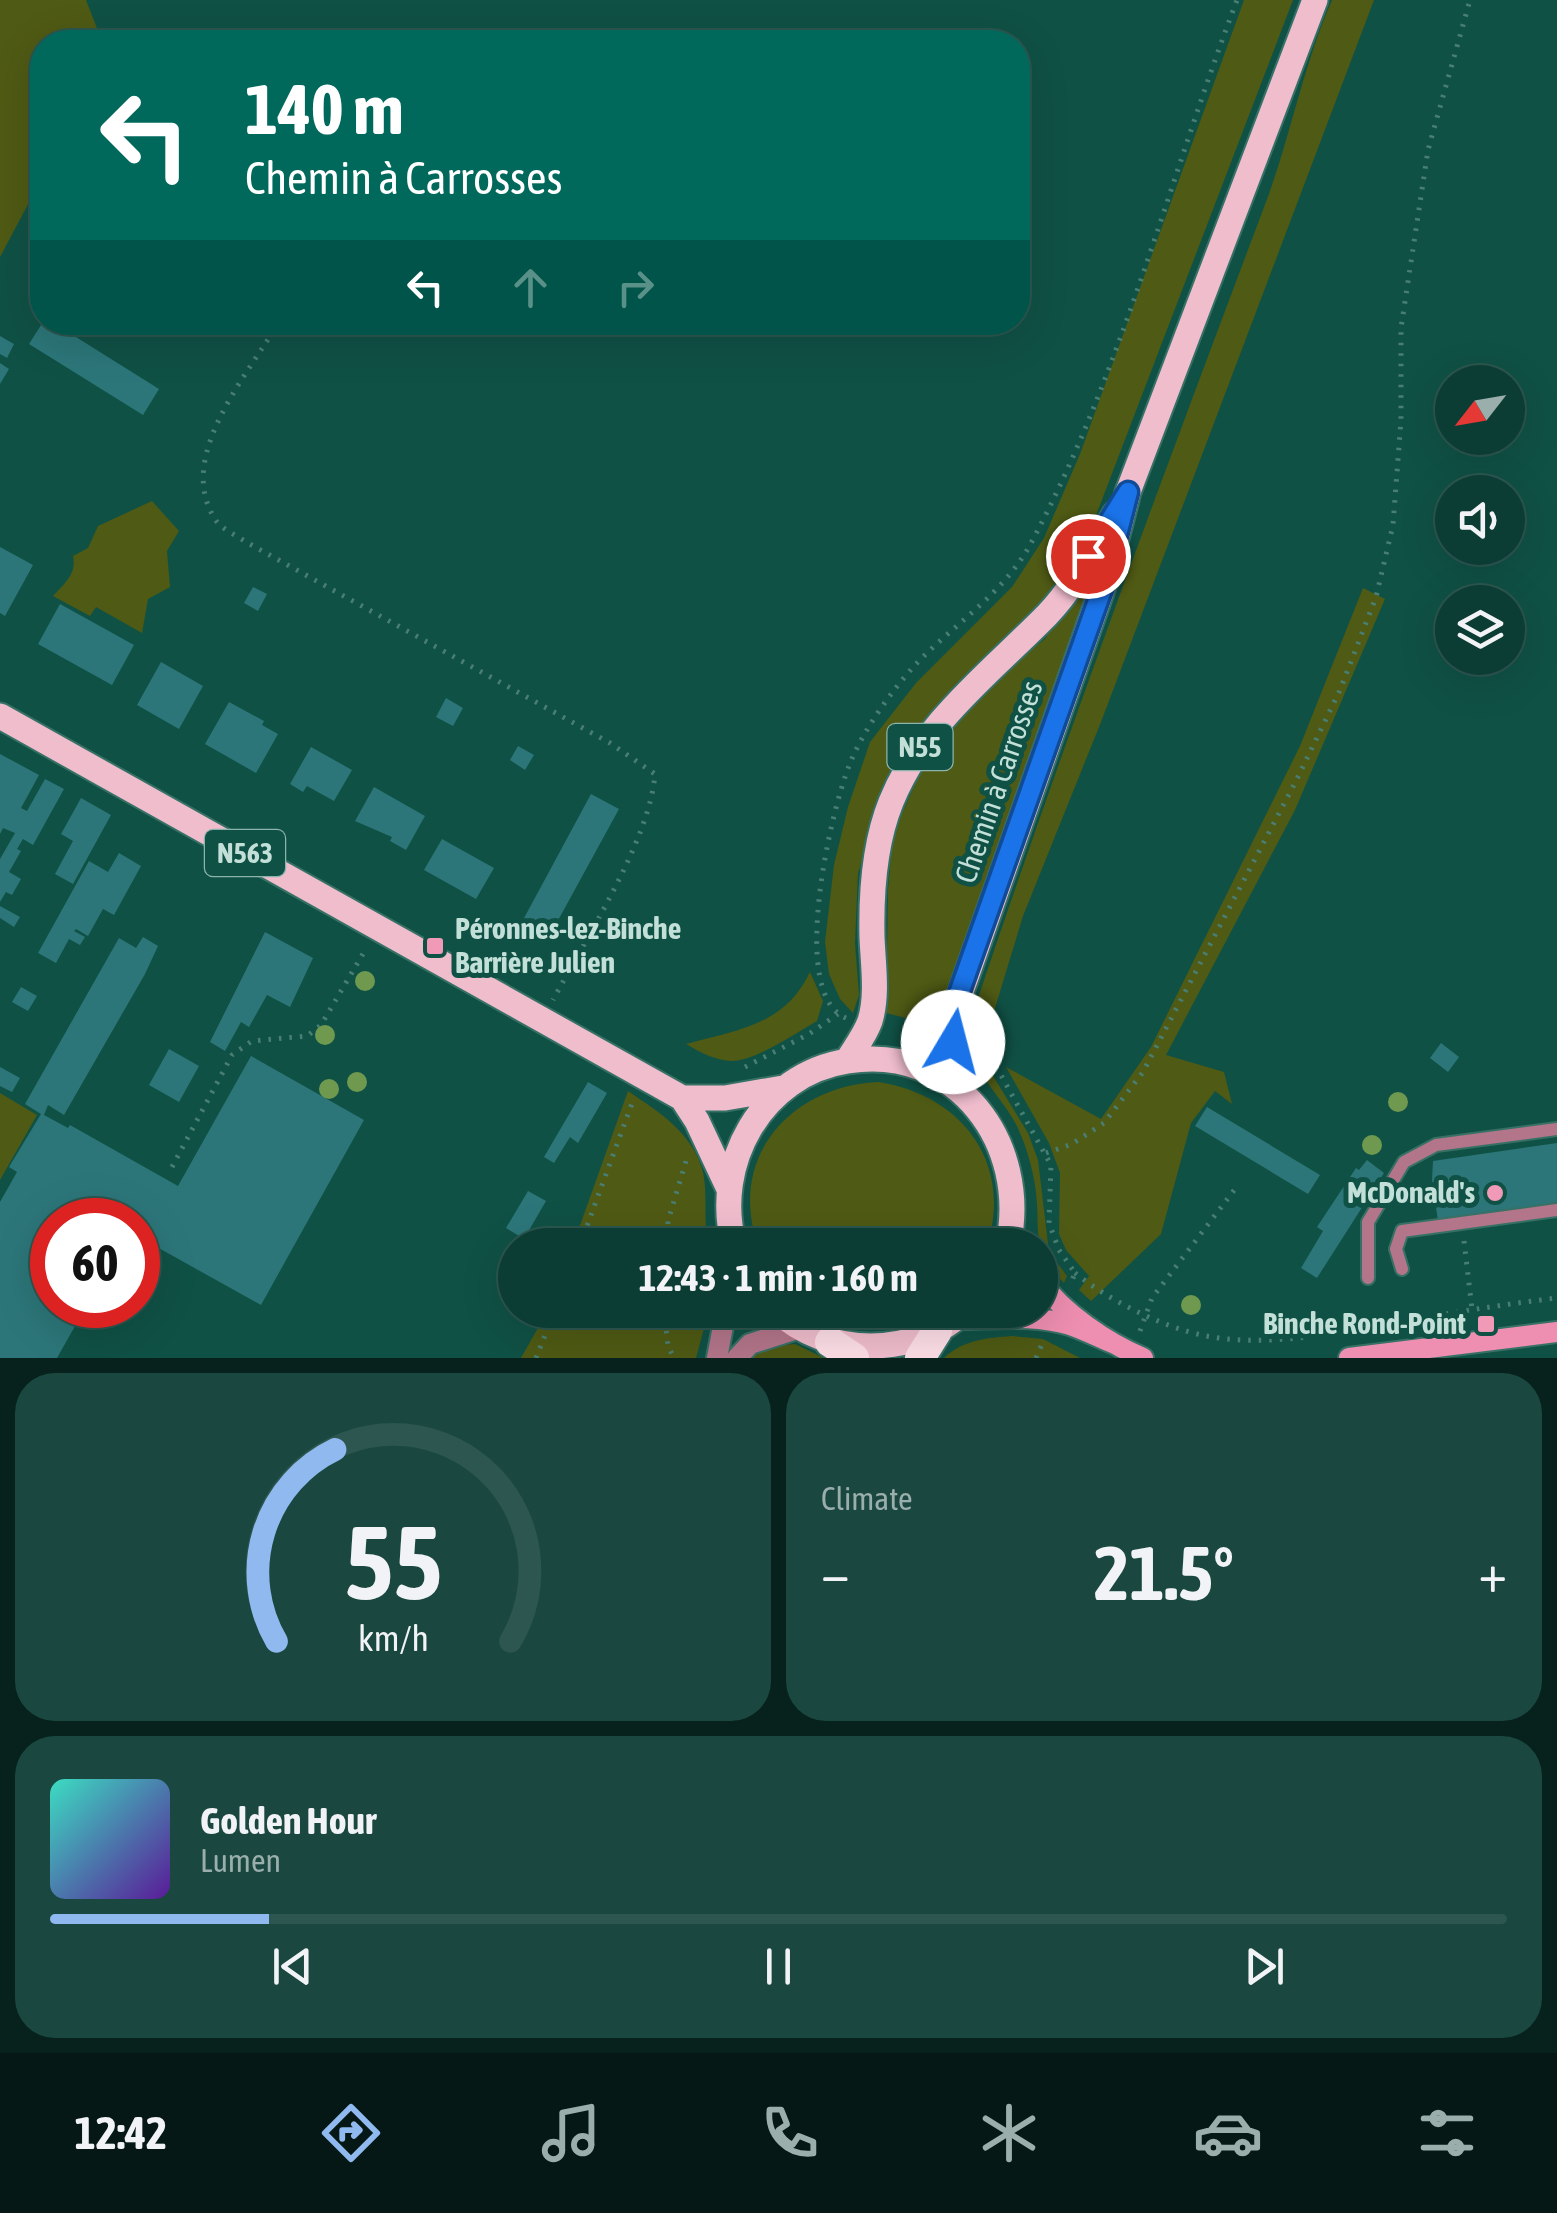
<!DOCTYPE html>
<html lang="en">
<head>
<meta charset="utf-8">
<style>
	body { margin:0; font-family:"Asap Condensed",sans-serif; background:#1a4840; color:#f1f3f6; height:100vh; display:flex; flex-direction:column; font-size:38px; white-space:nowrap }
	* { box-sizing:border-box; margin:0 }
	p { font-size:32px; color:#9aaeac }
	.icon { flex:none; width:55px; height:55px; fill:none; stroke:currentColor; stroke-width:2; stroke-linecap:round; stroke-linejoin:round }
	.map { position:relative; height:1358px; overflow:hidden }
	.drawer { display:flex; flex-direction:column; gap:15px; padding:15px; background:#07221d; flex:1 }
	.drawer>* { flex:none }
	.guide { position:absolute; left:30px; top:30px; width:1000px; height:305px; border-radius:40px; box-shadow:0 10px 40px #0002,0 0 0 2px #2c564f; background:#00695c; color:#fff; overflow:hidden }
	.needle { width:65px; rotate:239deg }
	.fabs { position:absolute; left:1435px; top:365px; display:grid; gap:20px }
	.fabs a { display:grid; place-items:center; width:90px; height:90px; border-radius:50%; background:#0c3d34; box-shadow:0 10px 40px #0002,0 0 0 2px #2c564f; font-size:50px }
	.speed { position:absolute; left:30px; top:1198px; display:flex; gap:20px; font-size:50px; font-weight:700; text-align:center }
	.speed>* { display:grid; place-content:center; width:130px; height:130px; border-radius:50%; background:#0c3d34; box-shadow:0 10px 40px #0002,0 0 0 2px #2c564f; line-height:1 }
	.speed .limit { border:15px solid #d22; background:#fff; color:#111 }
	.pin { position:absolute; display:grid; place-items:center; width:85px; height:85px; color:#fff; margin:-42px; border:5px solid #fff; border-radius:50%; box-shadow:0 2px 10px #0007 }
	.me { position:absolute; width:110px; margin:-55px; rotate:8deg; stroke-linejoin:round; filter:drop-shadow(0 0 8px #0008) }
	.turn { display:flex; align-items:center; gap:35px; height:210px; padding:0 50px; font-size:45px }
	.turn .icon { width:130px; height:130px; stroke-width:2.5 }
	.turn b { display:block; font-size:70px; line-height:85px }
	.lanes { display:flex; align-items:center; height:95px; padding:0 50px; background:#0003; justify-content:center; gap:50px; direction:ltr }
	.lanes .off { opacity:.35 }
	.big { font-size:75px; font-weight:700; line-height:1.1 }
	.drawer .widget { flex:1; display:flex; flex-direction:column; justify-content:center; gap:15px; min-width:0; padding:0 35px; border-radius:40px; background:#1a4840 }
	.drawer .dial { align-items:center; gap:0 }
	.dial svg { height:260px; overflow:visible; fill:none; stroke:#2c564f; stroke-width:7; stroke-linecap:round; text-anchor:middle }
	.dial text { fill:#f1f3f6; stroke:none }
	.song { display:flex; align-items:center; gap:30px }
	.cover { width:120px; height:120px; border-radius:15px; background:linear-gradient(135deg,hsl(170 70% 55%),hsl(270 70% 35%)) }
	.played { height:10px; border-radius:5px; background:linear-gradient(90deg,#90b9f0 15%,#2c564f 15%) }
	.keys { display:flex; justify-content:space-around; direction:ltr }
	.heat { display:flex; justify-content:space-between; align-items:center; font-size:55px; direction:ltr }
	.drawer .tiles { flex:1; display:grid; gap:15px; grid-template-columns:1fr 1fr }
	.widget:last-child { grid-column:span 2 }
	.trip { position:absolute; left:498px; top:1228px; width:560px; height:100px; border-radius:50px; background:#0c3d34; box-shadow:0 10px 40px #0002,0 0 0 2px #2c564f; font-weight:700; line-height:100px; text-align:center }
	.menu { display:flex; height:160px; justify-content:space-around; align-items:center; background:#051815; color:#9aaeac }
	.menu .icon { width:70px; height:70px }
	.menu .active { color:#90b9f0 }
	.menu b { font-size:45px; color:#f1f3f6 }
	.map>svg:first-child { display:block }
	.green { fill:#4f5a14 }
	.building { fill:#2c7679 }
	.lines { fill:none; stroke-linecap:round; stroke-linejoin:round }
	.lane-casing { stroke:#377065; stroke-width:16 }
	.street-casing { stroke:#377065; stroke-width:24 }
	.secondary-casing { stroke:#377065; stroke-width:24 }
	.primary-casing { stroke:#377065; stroke-width:29 }
	.highway-casing { stroke:#377065; stroke-width:34 }
	.path { stroke:#497e74; stroke-width:5; stroke-dasharray:2.5 8; stroke-linecap:butt }
	.lane { stroke:#b3758a; stroke-width:12 }
	.street { stroke:#b3758a; stroke-width:20 }
	.secondary { stroke:#ee8eb0; stroke-width:20 }
	.primary { stroke:#f0bdcd; stroke-width:25 }
	.highway { stroke:#fddee7; stroke-width:30 }
	.tree { fill:#709950 }
	.route-casing { stroke:#114b97; stroke-width:25 }
	.route { stroke:#1a73e8; stroke-width:18 }
	.poi-dot { fill:#f09ab7; stroke:#105145; stroke-width:4 }
	.labels { text-anchor:middle; stroke-width:10; stroke-linejoin:round; paint-order:stroke }
	.shield { fill:#105145; stroke:#8db4ac; stroke-width:2.5 }
	.shield-label { font-size:28px; font-weight:bold; fill:#c2dfd8 }
	.street-label { font-size:30px; fill:#c2dfd8; stroke:#105145 }
	.poi-label { font-size:30px; font-weight:bold; fill:#c2dfd8; stroke:#105145; text-anchor:end }
</style>
</head>
<body>
<div class="map">
<svg width="1557" height="1358" viewBox="0 0 1557 1358">
	<rect width="100%" height="100%" fill="#105145"/>
	<path class="green" d="M0,0h86l14,36 -2,6h-56v136l-42,79z
		M1244,0h49l-198,518 -34,62 -54,57 -52,48 -45,53 -32,63 -20,73 -3,69 4,52 -6,18 -13,-14 -11,-25 -4,-32 9,-77 14,-58 22,-65 46,-59 96,-96 32,-49 36,-84z
		M1332,0h42l-273,722 -78,194 -38,125 -12,-5 4,-35c90,-268 189,-534 289,-799 25,-67 37,-136 66,-202z
		M152,501l27,30 -12,20 3,36 -22,12 -6,34 -46,-26 -6,9 -37,-20c11,-12 24,-22 20,-40l15,-8 10,-22z
		M1086,574l11,6 -153,423 -3,24 -55,-14 2,-124 5,-55 40,-90 43,-52 69,-53z
		M1363,588l22,11 -90,211 -129,245 58,17 8,32 -17,-13 -24,32 -30,111 -70,67 -12,-11 10,-14 -23,-26 -7,-16 1,-61 -11,-30 -43,-76 95,52 50,-72 149,-301z
		M810,972l13,29 -6,20c-21,12 -63,41 -86,40 -17,-1 -31,-9 -45,-17 52,-14 99,-19 124,-72z
		M974,1053h5l49,80 10,27 11,92 18,24 -3,7c-36,-35 -22,-54 -29,-98 -3,-17 -8,-36 -15,-52 -12,-30 -38,-48 -46,-80z
		M878,1082c82,12 136,80 109,163h-229c-31,-88 33,-159 120,-163z
		M628,1091c31,21 65,42 75,81 5,24 0,49 5,73h-135z
		M0,1093l37,22 -37,65z
		M548,1310h161l-13,48h-175z
		M812,1310h121c-38,22 -83,21 -121,0z
		M1012,1336l31,3 37,19h-136c19,-18 42,-20 68,-22z
		M795,1344l29,14h-74l21,-12z"/>
	<path class="building" d="M43,322h9l107,67 -16,26 -114,-71z
		M0,336l14,8 -7,14 -7,-4z
		M0,363l9,6 -9,15z
		M0,547l33,18 -28,51 -5,-3z
		M253,587l14,7 -9,17 -14,-8z
		M60,604l74,41 -22,40 -74,-41z
		M161,662l42,24 -24,43 -42,-24z
		M446,698l17,10 -10,18 -17,-9z
		M229,702l35,19 -2,4 16,9 -22,39 -51,-29z
		M518,746l16,9 -9,15 -15,-10z
		M311,747l41,23 -18,31 -27,-15 -4,6 -13,-8z
		M0,754l39,21 -18,33 6,3 18,-32 19,10 -31,56 -10,-6 -6,10 4,2 -12,21 12,7 -9,16 -6,-3 -6,10v-43l15,-26 -12,-5 -3,6z
		M374,787l51,29 -19,34 -16,-9 2,-4 -37,-16z
		M591,794l28,15 -69,126 -27,-15z
		M81,798l30,17 -38,69 -18,-10 18,-33 -12,-7z
		M442,839l52,29 -18,31 -52,-29z
		M119,853l22,13 -27,49 -11,-6 -15,27 -12,-7 -2,2 11,6 -5,8 -11,-6 -13,24 -18,-10 51,-92 19,11z
		M0,906l20,11 -6,10 -14,-9z
		M265,932l48,26 -23,49 -23,-12 -18,32 -8,-5 -16,29 -15,-9z
		M143,937l15,9 -13,28 -81,141 -16,-10 -4,10 24,13 2,-3 108,61 73,-130 113,64 -103,185 -106,-59 -9,18 -4,-2 -4,8v-50h-86v85h35l-30,53h-57v-156l17,-30 -8,-5 32,-53 -16,-10 94,-166 17,10z
		M21,987l16,9 -9,15 -16,-9z
		M1441,1043l18,14 -11,15 -18,-14z
		M169,1049l30,17 -20,36 -30,-17z
		M0,1067l20,11 -8,14 -12,-6z
		M588,1082l19,11 -29,50 -8,-6 -16,26 -10,-6z
		M1207,1107l113,68 -12,19 -113,-68z
		M1557,1143v63l-119,15 -6,-41 1,-19z
		M1367,1160l17,13 -67,105 -16,-10 22,-37 -6,-4 39,-59 3,2z
		M528,1191l18,10 -22,38 -18,-11z"/>
	<g class="lines">
		<g class="lane-casing">
			<path id="lane" d="M1402,1269l-6,-20 6,-18 155,-21
				M1368,1278v-56l36,-60 32,-17 121,-16"/>
		</g>
		<g class="street-casing">
			<path id="street" d="M717,1358l9,-48
				M737,1358l13,-14 50,-16"/>
		</g>
		<g class="secondary-casing">
			<path id="secondary" d="M1040,1281c23,32 66,61 103,77
				M957,1319c37,0 77,-5 113,6 15,5 30,13 45,19
				M1349,1358l208,-26"/>
		</g>
		<g class="primary-casing">
			<path id="primary" d="M0,716l682,382 15,23 31,66
				M847,1061c8,-13 18,-26 23,-40 8,-26 3,-57 2,-84 -1,-45 2,-93 19,-135 32,-79 98,-128 156,-187 28,-29 47,-67 68,-101
				M964,1095l-11,-53 4,-39 149,-425 22,-86 187,-492
				M682,1098h43l58,-10
				M734,1245c-22,-80 27,-171 114,-184 109,-17 182,83 160,184
				M776,1310c51,48 138,48 190,0"/>
		</g>
		<g class="highway-casing">
			<path id="highway" d="M830,1342l24,16
				M920,1358l17,-27"/>
		</g>
		<path class="path" d="M279,322c-32,54 -104,135 -64,197 6,10 21,16 31,23l364,201 45,31c-5,66 -69,164 -102,226
			M846,1018c-58,-24 -15,-207 3,-252 13,-34 41,-73 66,-101 38,-40 88,-71 115,-120 91,-169 139,-366 207,-545
			M905,1034l23,4
			M981,1052l16,16 54,97 -2,58 10,27 16,23 -4,10
			M745,1067l64,-33 29,-20
			M1046,1153l26,-9 32,-21 39,-51 153,-291 44,-91 36,-93 17,-72 8,-105v-92l27,-178 42,-150
			M172,1167l60,-112 20,-14 55,-5 14,-11 46,-78
			M1464,1241l8,68
			M580,1245l54,-147
			M667,1245l1,-24 18,-60
			M1075,1273c35,28 87,54 131,63 65,12 135,-4 199,-15 51,-9 101,-17 152,-23
			M664,1310l4,36 6,12
			M1140,1331l12,-33 83,-109
			M536,1358l19,-48
			M1036,1358l7,-16"/>
		<use href="#lane" class="lane"/>
		<use href="#street" class="street"/>
		<use href="#secondary" class="secondary"/>
		<use href="#primary" class="primary"/>
		<use href="#highway" class="highway"/>
	</g>
	<g class="tree">
		<circle cx="365" cy="981" r="10"/>
		<circle cx="325" cy="1035" r="10"/>
		<circle cx="357" cy="1082" r="10"/>
		<circle cx="329" cy="1089" r="10"/>
		<circle cx="1398" cy="1102" r="10"/>
		<circle cx="1372" cy="1145" r="10"/>
		<circle cx="1191" cy="1305" r="10"/>
	</g>
	<g class="lines">
		<g class="route-casing">
			<path id="route" d="M953,1042l3,-40 150,-424 22,-86 -40,64"/>
		</g>
		<use href="#route" class="route"/>
	</g>
	<g class="poi-dot">
		<rect x="425" y="936" width="20" height="20" rx="5"/>
		<circle cx="1495" cy="1193" r="10"/>
		<rect x="1476" y="1314" width="20" height="20" rx="5"/>
	</g>
	<g class="labels">
		<g class="shield">
			<rect x="887.5" y="724" width="65" height="46" rx="8"/>
			<rect x="205" y="830" width="80" height="46" rx="8"/>
		</g>
		<g class="shield-label">
			<text x="920" y="757">N55</text>
			<text x="245" y="863">N563</text>
		</g>
		<g class="street-label">
			<text transform="translate(999 782) rotate(-71)" y="10">Chemin à Carrosses</text>
		</g>
		<g class="poi-label">
			<text x="455" y="939" text-anchor="start">Péronnes-lez-Binche<tspan x="455" dy="34">Barrière Julien</tspan></text>
			<text x="1475" y="1203">McDonald's</text>
			<text x="1466" y="1334">Binche Rond-Point</text>
		</g>
	</g>
</svg>
<div class="fabs">
<a><svg class="needle" viewBox="-14 -14 28 28"><path d="M0-13l5 13h-10z" fill="#e53935"/><path d="M0 13l5-13h-10z" fill="#9aaeac"/></svg></a>
<a><svg class="icon" aria-label="sound" viewBox="0 0 24 24"><path d="M4 9h4l5-4v14l-5-4H4zM17 9q2 3 0 6"/></svg></a>
<a><svg class="icon" aria-label="layers" viewBox="0 0 24 24"><path d="M12 4l9 5-9 5-9-5zM3 14l9 5 9-5"/></svg></a>
</div>
<div class="speed"><div class="limit">60</div></div>
<div class="pin" style="left:1088px;top:556px;background:#d93025"><svg class="icon" aria-label="arrive" viewBox="0 0 24 24"><path d="M6 21V4h12l-3 4 3 4H6"/></svg></div>
<svg class="me" style="left:953px;top:1042px" viewBox="-20 -20 40 40"><circle r="19" fill="#fff"/><path d="M0-13L10 11 0 6-10 11z" fill="#1a73e8"/></svg>
<div class="trip">12:43 · 1 min · 160 m</div>
<div class="guide">
<div class="turn"><svg class="icon" aria-label="left" viewBox="0 0 24 24"><path d="M17 20v-9H6M10 6l-5 5 5 5"/></svg><div><b>140 m</b>Chemin à Carrosses</div></div>
<div class="lanes"><svg class="icon" aria-label="left" viewBox="0 0 24 24"><path d="M17 20v-9H6M10 6l-5 5 5 5"/></svg><svg class="icon off" aria-label="ahead" viewBox="0 0 24 24"><path d="M12 20V5M6 11l6-6 6 6"/></svg><svg class="icon off" aria-label="right" viewBox="0 0 24 24"><path d="M7 20v-9h11M14 6l5 5-5 5"/></svg></div>
</div>
</div>
<section class="drawer">
<div class="tiles">
<div class="widget dial"><svg viewBox="0 0 100 80">
<path d="M14 69A42 42 0 1 1 86 69"/>
<path d="M14 69A42 42 0 0 1 32 10" stroke="#90b9f0"/>
<text x="50" y="56" font-size="32" font-weight="700">55</text>
<text x="50" y="72" font-size="11">km/h</text>
</svg></div>
<div class="widget"><p>Climate</p>
<div class="heat"><a>−</a><b class="big">21.5°</b><a>+</a></div>
</div>
<div class="widget">
<div class="song"><i class="cover"></i><div><b>Golden Hour</b><p>Lumen</p></div></div>
<div class="played"></div>
<div class="keys"><svg class="icon" aria-label="previous" viewBox="0 0 24 24"><path d="M18 5L8 12l10 7zM5 5v14"/></svg><svg class="icon" aria-label="pause" viewBox="0 0 24 24"><path d="M8 5v14M16 5v14"/></svg><svg class="icon" aria-label="next" viewBox="0 0 24 24"><path d="M6 5l10 7-10 7zM19 5v14"/></svg></div>
</div>
</div>
</section>
<nav class="menu">
<b>12:42</b>
<svg class="icon active" aria-label="directions" viewBox="0 0 24 24"><path d="M12 3l9 9-9 9-9-9zM9 14v-3h6M13 9l2 2-2 2"/></svg>
<svg class="icon" aria-label="music" viewBox="0 0 24 24"><path d="M9 18V5l10-2v13"/><circle cx="6" cy="18" r="3"/><circle cx="16" cy="16" r="3"/></svg>
<svg class="icon" aria-label="phone" viewBox="0 0 24 24"><path d="M5 4h4l2 5-3 2q2 4 5 5l2-3 5 2v4C11 20 4 13 5 4z"/></svg>
<svg class="icon" aria-label="climate" viewBox="0 0 24 24"><path d="M12 3v18M4 7l16 10M4 17L20 7"/></svg>
<svg class="icon" aria-label="car" viewBox="0 0 24 24"><path d="M5 17H2v-5l4-1 3-4h7l3 4 3 1v5h-3M9 17h6M6 11h13"/><circle cx="7" cy="17" r="2"/><circle cx="17" cy="17" r="2"/></svg>
<svg class="icon" aria-label="filters" viewBox="0 0 24 24"><path d="M4 7h16M4 17h16"/><circle cx="9" cy="7" r="2"/><circle cx="15" cy="17" r="2"/></svg>
</nav>
</body>
</html>
